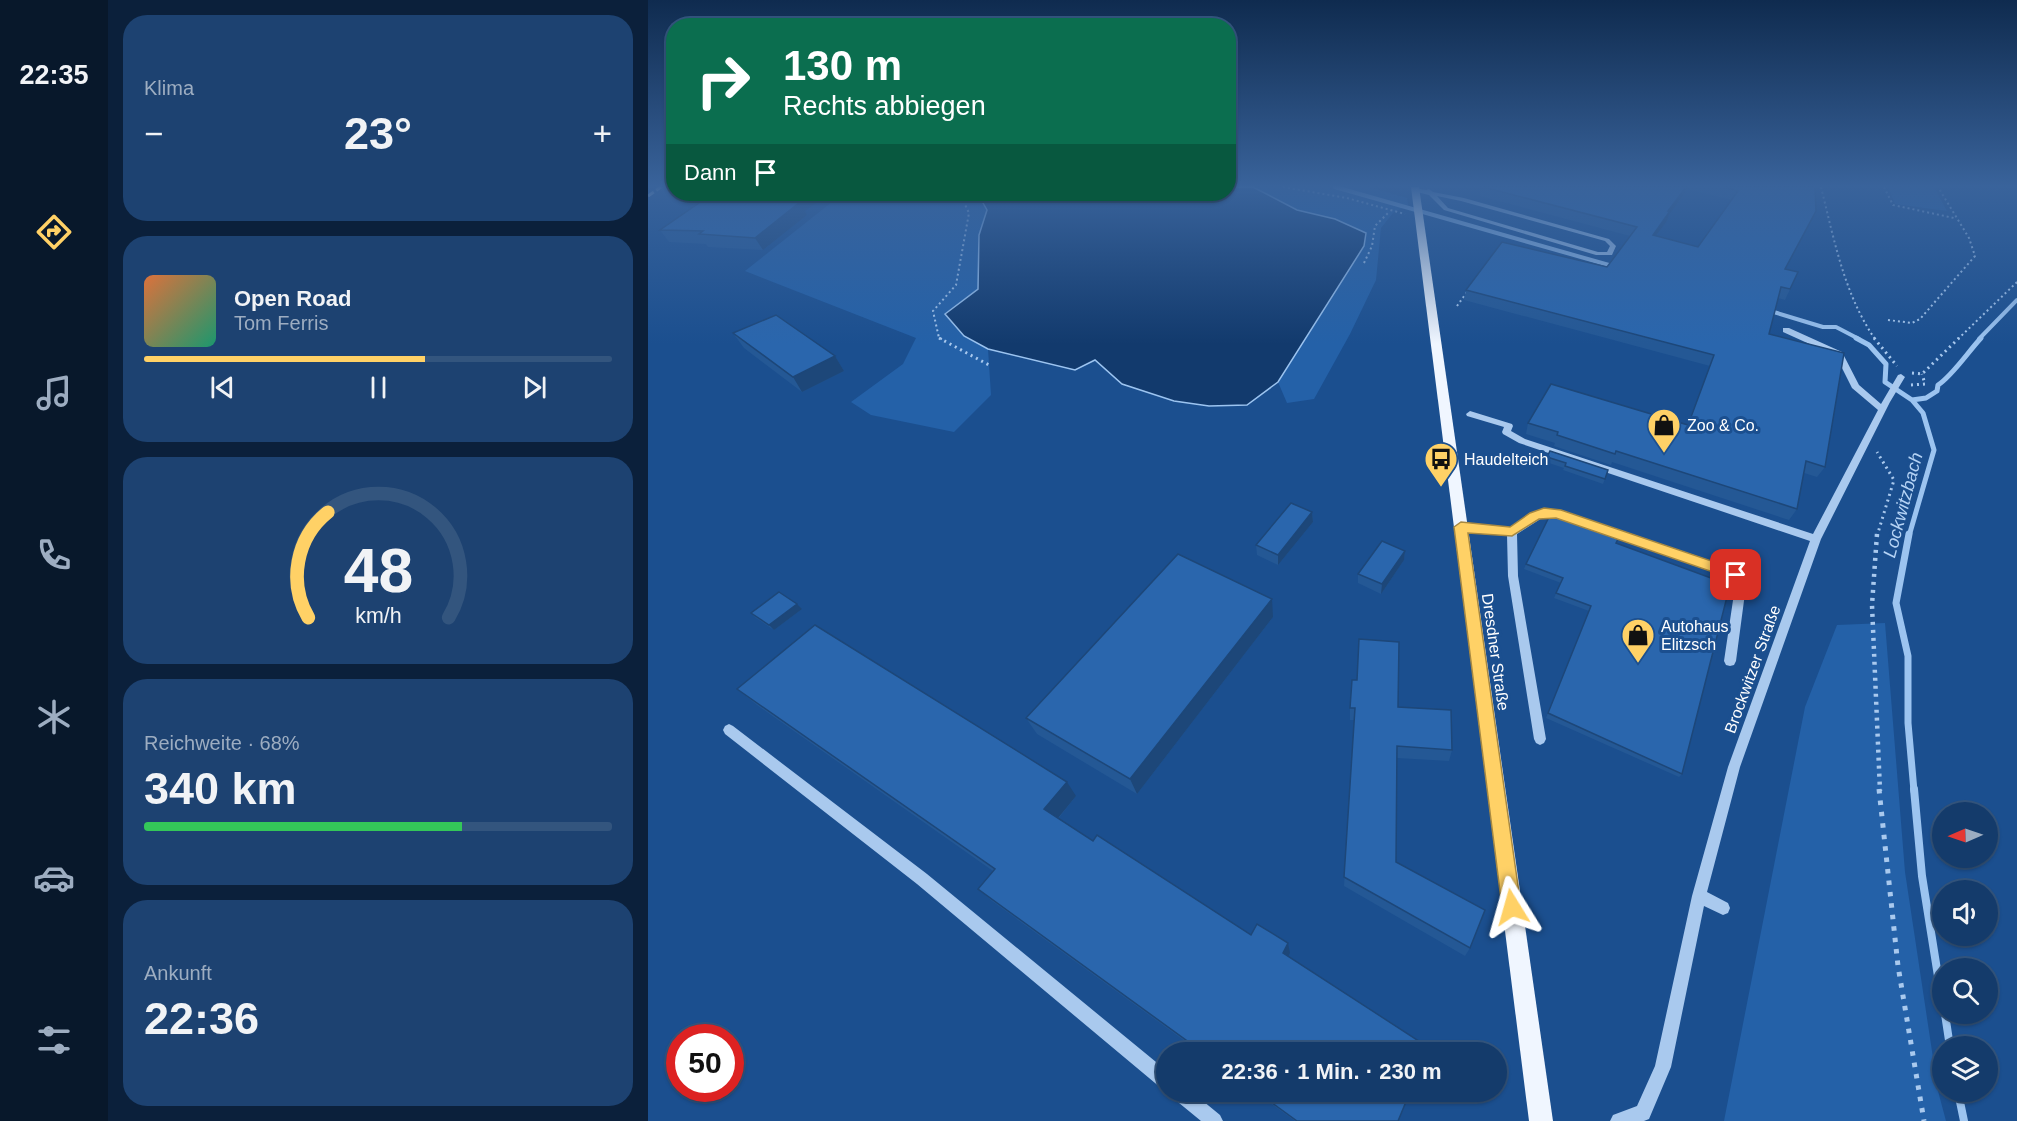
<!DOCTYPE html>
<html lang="de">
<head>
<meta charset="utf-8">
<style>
	body { margin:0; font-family:Arial,sans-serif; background:#1d4271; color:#f1f3f6; height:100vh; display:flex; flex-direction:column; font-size:22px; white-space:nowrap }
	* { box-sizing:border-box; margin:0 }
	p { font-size:20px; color:#9dadc1 }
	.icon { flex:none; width:33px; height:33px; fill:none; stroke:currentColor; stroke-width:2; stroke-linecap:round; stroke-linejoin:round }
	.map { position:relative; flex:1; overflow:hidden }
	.side { display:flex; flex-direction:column; gap:15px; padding:15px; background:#0b203b; width:540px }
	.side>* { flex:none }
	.banner { position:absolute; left:18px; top:18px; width:570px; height:183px; border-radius:24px; box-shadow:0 2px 4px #0004,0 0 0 2px #33557e; background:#0b6e4f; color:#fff; overflow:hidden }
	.needle { width:39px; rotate:268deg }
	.buttons { position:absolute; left:1284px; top:802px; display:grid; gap:12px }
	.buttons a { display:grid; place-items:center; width:66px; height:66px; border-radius:50%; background:#143b6b; box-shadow:0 2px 4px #0004,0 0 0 2px #33557e; font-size:30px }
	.speed { position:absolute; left:18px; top:1024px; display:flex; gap:12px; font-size:30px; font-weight:700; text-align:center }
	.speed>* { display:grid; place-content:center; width:78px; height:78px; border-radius:50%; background:#143b6b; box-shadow:0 2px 4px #0004,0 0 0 2px #33557e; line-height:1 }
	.speed .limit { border:9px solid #d22; background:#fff; color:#111 }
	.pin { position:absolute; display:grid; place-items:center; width:51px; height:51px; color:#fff; margin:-26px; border-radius:12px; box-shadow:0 3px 9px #0006 }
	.me { position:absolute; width:66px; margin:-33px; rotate:352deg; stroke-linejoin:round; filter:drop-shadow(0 0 4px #0008) }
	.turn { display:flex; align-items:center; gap:21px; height:126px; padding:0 18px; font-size:27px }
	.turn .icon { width:78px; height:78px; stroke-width:2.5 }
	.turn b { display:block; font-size:42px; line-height:51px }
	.then { display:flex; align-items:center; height:57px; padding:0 18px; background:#0003; gap:12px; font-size:22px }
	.big { font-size:45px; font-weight:800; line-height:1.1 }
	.side .card { flex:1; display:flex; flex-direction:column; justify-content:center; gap:9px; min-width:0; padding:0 21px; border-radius:24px; background:#1d4271 }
	.side .dial { align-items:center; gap:0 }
	.dial svg { height:156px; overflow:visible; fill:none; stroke:#33557e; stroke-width:7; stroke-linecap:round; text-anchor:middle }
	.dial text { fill:#f1f3f6; stroke:none }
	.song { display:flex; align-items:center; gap:18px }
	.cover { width:72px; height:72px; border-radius:9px; background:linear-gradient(135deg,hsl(20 70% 55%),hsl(160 70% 35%)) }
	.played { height:6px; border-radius:3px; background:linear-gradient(90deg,#ffd166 60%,#33557e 60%) }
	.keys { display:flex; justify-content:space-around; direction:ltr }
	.heat { display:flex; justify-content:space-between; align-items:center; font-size:33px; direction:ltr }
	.charge { height:9px; border-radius:4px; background:linear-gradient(90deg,#34c759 68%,#33557e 0) }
	.trip { position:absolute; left:508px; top:1042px; width:351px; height:60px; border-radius:30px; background:#143b6b; box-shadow:0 2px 4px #0004,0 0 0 2px #33557e; font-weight:800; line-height:60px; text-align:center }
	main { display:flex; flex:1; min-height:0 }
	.tab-bar { display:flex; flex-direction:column; width:108px; justify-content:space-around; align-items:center; background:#08182b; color:#9dadc1 }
	.tab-bar .icon { width:42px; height:42px }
	.tab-bar .selected { color:#ffd166 }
	.tab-bar b { font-size:27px; color:#f1f3f6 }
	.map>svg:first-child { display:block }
	.green { fill:#2461a8 }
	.water { fill:#123a6d; stroke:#9cc4f0; stroke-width:1.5 }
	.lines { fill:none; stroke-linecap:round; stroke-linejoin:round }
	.stream-far3 { stroke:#9cc4f0; stroke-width:4 }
	.stream-far2 { stroke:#9cc4f0; stroke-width:5 }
	.stream-far1 { stroke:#9cc4f0; stroke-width:7 }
	.stream { stroke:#9cc4f0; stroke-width:8 }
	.path-far3 { stroke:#a9c9ee; stroke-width:2; stroke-dasharray:2 3; stroke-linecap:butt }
	.path-far2 { stroke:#a9c9ee; stroke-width:3; stroke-dasharray:2 4; stroke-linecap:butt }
	.path-far1 { stroke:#a9c9ee; stroke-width:4.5; stroke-dasharray:3 5; stroke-linecap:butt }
	.path { stroke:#a9c9ee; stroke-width:5; stroke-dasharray:4.5 7; stroke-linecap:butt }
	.minor { fill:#a9c9ee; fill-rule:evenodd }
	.major { fill:#f0f6ff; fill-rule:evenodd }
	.rail { stroke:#fff; stroke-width:3; stroke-dasharray:7 3; stroke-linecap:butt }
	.wall { fill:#245895; fill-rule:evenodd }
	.shaded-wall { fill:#1d4779 }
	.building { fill:#2a66ad; stroke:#1d4779; stroke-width:1.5 }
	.route { fill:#ffd166; stroke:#a68842; stroke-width:1.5 }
	.labels { text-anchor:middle; stroke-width:6; stroke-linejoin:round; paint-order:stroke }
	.poi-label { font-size:16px; fill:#fff; stroke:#1b4f8f; text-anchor:start }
	.street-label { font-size:16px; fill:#fff; stroke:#1b4f8f }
	.water-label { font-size:18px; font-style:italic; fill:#b5d3f5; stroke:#1b4f8f }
</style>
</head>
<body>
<main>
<nav class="tab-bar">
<b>22:35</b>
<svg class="icon selected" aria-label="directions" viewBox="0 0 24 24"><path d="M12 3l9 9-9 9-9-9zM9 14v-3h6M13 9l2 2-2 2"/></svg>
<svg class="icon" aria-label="music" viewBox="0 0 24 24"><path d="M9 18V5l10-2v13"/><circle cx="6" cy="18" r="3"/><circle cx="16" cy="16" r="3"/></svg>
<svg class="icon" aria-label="phone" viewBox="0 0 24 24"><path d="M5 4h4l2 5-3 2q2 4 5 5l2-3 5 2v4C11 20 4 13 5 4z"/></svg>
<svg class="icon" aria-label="climate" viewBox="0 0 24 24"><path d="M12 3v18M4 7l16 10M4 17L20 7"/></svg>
<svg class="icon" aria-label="car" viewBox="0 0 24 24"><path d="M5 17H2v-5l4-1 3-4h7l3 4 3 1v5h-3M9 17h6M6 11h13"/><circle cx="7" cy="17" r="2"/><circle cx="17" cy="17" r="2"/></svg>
<svg class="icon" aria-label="filters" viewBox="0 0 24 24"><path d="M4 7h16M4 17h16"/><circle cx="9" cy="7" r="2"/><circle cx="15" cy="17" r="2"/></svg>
</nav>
<section class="side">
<div class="card"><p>Klima</p>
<div class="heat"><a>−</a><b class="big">23°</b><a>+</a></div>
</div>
<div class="card">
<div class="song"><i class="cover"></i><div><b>Open Road</b><p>Tom Ferris</p></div></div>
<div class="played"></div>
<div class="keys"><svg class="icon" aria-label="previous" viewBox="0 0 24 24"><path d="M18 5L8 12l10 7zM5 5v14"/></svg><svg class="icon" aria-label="pause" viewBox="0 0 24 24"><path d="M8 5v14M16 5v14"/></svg><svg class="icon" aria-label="next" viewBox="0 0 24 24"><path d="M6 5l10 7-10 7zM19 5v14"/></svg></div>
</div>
<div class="card dial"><svg viewBox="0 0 100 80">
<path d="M14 69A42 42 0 1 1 86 69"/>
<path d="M14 69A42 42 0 0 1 24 15" stroke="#ffd166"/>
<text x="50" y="56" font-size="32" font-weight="700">48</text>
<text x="50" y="72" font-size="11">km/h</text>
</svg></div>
<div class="card"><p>Reichweite · 68%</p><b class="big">340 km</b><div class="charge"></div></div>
<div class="card"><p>Ankunft</p><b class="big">22:36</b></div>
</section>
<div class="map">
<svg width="1369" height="1121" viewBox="0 0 1369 1121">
	<rect width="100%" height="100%" fill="#1b4f8f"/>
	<path class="green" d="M605,187h116l38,11 1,7 -15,8 -12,15 -5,52 -26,54 -36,65 -27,4 -9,-21 86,-136 -29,-27 -38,-9z
		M1240,187h46l13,24 -52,-7z
		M194,194h136l9,15 -8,26 -1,54 -14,47 24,13 3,46 -37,37 -83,-17 -20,-13 52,-38 13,-26 -171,-67z
		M1237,623l20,249 33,219 8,30h-222l81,-414 32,-82z"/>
	<path class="water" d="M581,187h24l44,23 38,9 31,14 -2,13 -86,136 -31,23 -38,1 -35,-5 -52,-17 -27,-24 -20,10 -87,-21 -24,-13 -19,-22 33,-25 1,-54 8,-25 -9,-16h250z"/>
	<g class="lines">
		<path class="stream-far3" d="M687,187l281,80
			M1119,310l56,17h13l23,12
			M1331,339l38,-39"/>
		<path class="stream-far2" d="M1208,338l13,7 17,19 -1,18 27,18 11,13 11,37 -25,86
			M1264,400l14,-2 11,-7 1,-6c14,-9 30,-33 43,-47"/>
		<path class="stream-far1" d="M1261,534l-13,69 12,53v67l6,68"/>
		<path class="stream" d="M1266,789l8,87 20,125
			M1297,1014l5,33
			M1310,1092l6,29"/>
		<path class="path-far3" d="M635,187l64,11 58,16
			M1173,187c13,52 23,107 54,152
			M1236,187l9,18 61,13
			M716,263l8,-17 3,-20 14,-14
			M809,306l10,-14
			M1240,320l24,3 8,-4 55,-63 -6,-18 -31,-51
			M294,339l-3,-1 -6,-27 23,-26 13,-72 -9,-19
			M1310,339l59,-57"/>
		<path class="path-far2" d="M291,338l50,27
			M1226,338l23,28
			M1264,373l10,1 37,-36
			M1263,385l14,-1 -3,-10
			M1229,536l17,-56 -17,-28"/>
		<path class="path-far1" d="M1229,534l-5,71 8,186"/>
		<path class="path" d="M1231,789l19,177 26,155"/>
		<path class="minor" d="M767,188l11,2 3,-1 4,3 31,6 145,41 7,7 -4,9h-16l-152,-45 -15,-15 -16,-4v-2zM789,196l24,5 144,40 5,5 -3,6h-9l-150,-44z
			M1135,328h6l53,24 17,33 22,19 17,-29 3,-1 4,3 -15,25 -69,137 -81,228 -33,125 21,11 2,5 -2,5 -5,2 -19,-9 -33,161 -22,52 -5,2h-34l3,-6 24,-9 18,-40 37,-170 36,-129 82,-226 -291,-98 -16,-9 -1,-2 2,-5 -37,-11 -1,-2 4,-3 42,13 1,2 -2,5 14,8 288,95 65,-124 -26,-22 -16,-32 -53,-24z
			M909,509l183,63 6,3 1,3 -11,83 -2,4 -4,1 -4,-1 -2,-4 12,-81 -179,-63 -15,1 -25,16 1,42 28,163 -2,4 -4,2 -4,-2 -2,-4 -26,-163 -1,-41 -47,-4 -5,-4 5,-4 50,5 25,-15z
			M81,724l4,2 194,148 240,197v19l-6,-2 -244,-204 -192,-150 -2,-4 2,-4z
			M523,1092h21l28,23 3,6h-22l-28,-23z"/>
		<path class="major" d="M763,187h8l134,934h-24z"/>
		<path class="rail" d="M0,196l13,-9"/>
	</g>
	<path class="wall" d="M833,187h334l-30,82 13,3 -13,28 -7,-2 -9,36 56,133 -8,10 -13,-4 -7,36 -8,11 -177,-58 -1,3 -57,-19 1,-3 -29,-9 2,-11 159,2 23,-59 -246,-66 2,-10 141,-23 23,-31 -150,-40zM1040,189l44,11 -34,47 -42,-11 11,-15 2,-6z
		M157,211l2,4 -44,35 -55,-3 -2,-3 -37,-2 -9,-12z
		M85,333l102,23 9,15 -42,21 -58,-44z
		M899,457l61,13 -5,14 -40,-14 1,-2 -18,-6z
		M664,512l1,10 -35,43 -21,-10 -1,-10z
		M968,543l66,231 -3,3 -133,-59 43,-107 -35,-13 7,-15 -37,-14 2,-5z
		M757,551l-1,9 -23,34 -23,-11v-9z
		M154,609l-28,21 -18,-12 -5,-5z
		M625,617l-136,177 -100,-60 -11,-16z
		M89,689l339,107 -18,23 35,22 158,94 39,18 -101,91 -197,-143 -14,-12 15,-18 -236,-166z
		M750,707l54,43 -3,11 -52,-3 -1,104 74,86 -5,8 -121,-70 10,-166h-4v-12z
		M607,1092h155l-12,29h-103z"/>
	<path class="shaded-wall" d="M1038,187h3l-20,28 -2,6 -18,24 4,-10 15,-24z
		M158,194h22l-23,17 2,4 -44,35 -8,-12 40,-36z
		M187,356l9,15 -42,21 -9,-15z
		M664,512l1,10 -35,43v-10z
		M757,551l-1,9 -23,34 1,-10z
		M624,599l1,18 -136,177 -7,-15z
		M149,604l5,5 -28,21 -5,-5z
		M419,782l9,14 -22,27 -10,-14z
		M640,943l2,10 -5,10 -2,-10z"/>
	<path class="building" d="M835,187h203l-18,24h2l-17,24 45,12 40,-56 -14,-4h91l1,24 -31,58 13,3 -8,17 -9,-2 -12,47 75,19 -19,114 -19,-6 -9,48 -181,-58 -1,3 -58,-19 1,-3 -30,-9 23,-39 137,41 26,-70 -248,-65 36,-48 105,25 30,-40z
		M64,194h94l-11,8h5l-45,36 -56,-4 4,-3 -43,-1z
		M128,315l59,41 -42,21 -60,-44z
		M902,451l58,19 -3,9 -40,-13 1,-3 -19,-6z
		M643,503l21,9 -34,43 -22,-10z
		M902,515l68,24 -2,4 114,42 -48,189 -134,-61 43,-107 -35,-13 7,-15 -37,-14z
		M734,541l23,10 -23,33 -24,-10z
		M530,554l94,45 -142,180 -104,-61z
		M131,592l18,12 -28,21 -18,-12z
		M167,625l252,157 -23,27 49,32 4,-6 154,100 6,-11 31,19 -5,10 145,94 -3,6h-241l6,-10 -212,-154 17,-20 -258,-180z
		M711,639l40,3 -1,65 53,3 1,40 -55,-4 -1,116 89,48 -15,38 -126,-71 11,-169h-5l2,-28h5z
		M609,1092h153l-12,29h-101z"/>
	<linearGradient id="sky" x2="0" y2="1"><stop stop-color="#0f2b4f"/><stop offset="0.54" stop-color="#39639b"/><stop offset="1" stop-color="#39639b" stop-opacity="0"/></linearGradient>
	<rect width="1369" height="344" fill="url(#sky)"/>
	<path class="route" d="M896,508l17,2 180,61 2,4 -7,5 -180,-62 -17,1 -27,17 -44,-3 53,374 -3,7 -6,3 -7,-3 -3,-7 -48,-380 7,-5 49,5 20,-14z"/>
	<defs>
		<g id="shop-pin" transform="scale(1.725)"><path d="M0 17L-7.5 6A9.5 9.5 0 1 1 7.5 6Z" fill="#ffd166" stroke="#1b4f8f"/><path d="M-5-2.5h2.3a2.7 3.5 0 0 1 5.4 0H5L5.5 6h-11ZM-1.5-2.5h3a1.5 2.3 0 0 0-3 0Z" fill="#111"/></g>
		<g id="bus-pin" transform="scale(1.725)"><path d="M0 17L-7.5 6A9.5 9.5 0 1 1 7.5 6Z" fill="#ffd166" stroke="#1b4f8f"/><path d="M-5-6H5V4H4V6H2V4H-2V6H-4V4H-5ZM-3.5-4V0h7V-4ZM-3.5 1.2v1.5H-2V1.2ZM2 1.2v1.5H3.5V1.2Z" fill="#111"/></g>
	</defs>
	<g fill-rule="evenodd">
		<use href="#shop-pin" x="1016" y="425"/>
		<use href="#bus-pin" x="793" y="459"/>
		<use href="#shop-pin" x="990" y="635"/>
	</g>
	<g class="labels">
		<g class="poi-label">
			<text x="1039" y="431">Zoo &amp; Co.</text>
			<text x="816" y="465">Haudelteich</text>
			<text x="1013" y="632">Autohaus<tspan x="1013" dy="18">Elitzsch</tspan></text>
		</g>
		<g class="street-label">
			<text transform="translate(848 652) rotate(82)" y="6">Dresdner Straße</text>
			<text transform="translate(1104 669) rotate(-70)" y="6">Brockwitzer Straße</text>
		</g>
		<g class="water-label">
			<text transform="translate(1255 505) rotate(-75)" y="6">Lockwitzbach</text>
		</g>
	</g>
</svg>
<div class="buttons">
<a><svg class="needle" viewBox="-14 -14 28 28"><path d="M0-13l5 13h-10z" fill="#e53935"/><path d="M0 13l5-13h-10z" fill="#9dadc1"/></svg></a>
<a><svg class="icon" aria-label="sound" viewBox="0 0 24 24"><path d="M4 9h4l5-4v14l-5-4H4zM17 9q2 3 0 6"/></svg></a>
<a><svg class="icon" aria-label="search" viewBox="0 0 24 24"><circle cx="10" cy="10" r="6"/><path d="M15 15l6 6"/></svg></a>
<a><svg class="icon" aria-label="layers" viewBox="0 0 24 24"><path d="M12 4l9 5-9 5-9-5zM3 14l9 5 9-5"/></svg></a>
</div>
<div class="speed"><div class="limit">50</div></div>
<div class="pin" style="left:1088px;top:575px;background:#d93025"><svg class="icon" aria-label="arrive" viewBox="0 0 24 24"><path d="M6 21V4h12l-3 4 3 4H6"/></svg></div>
<svg class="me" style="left:864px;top:907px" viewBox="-20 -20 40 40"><path d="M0-17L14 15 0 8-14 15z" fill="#ffd166" stroke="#fff" stroke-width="4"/></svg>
<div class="trip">22:36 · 1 Min. · 230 m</div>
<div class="banner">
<div class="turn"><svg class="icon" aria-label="right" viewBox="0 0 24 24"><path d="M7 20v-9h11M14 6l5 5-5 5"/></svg><div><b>130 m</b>Rechts abbiegen</div></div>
<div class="then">Dann<svg class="icon" aria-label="arrive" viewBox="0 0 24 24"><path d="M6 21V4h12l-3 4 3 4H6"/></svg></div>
</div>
</div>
</main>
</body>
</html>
